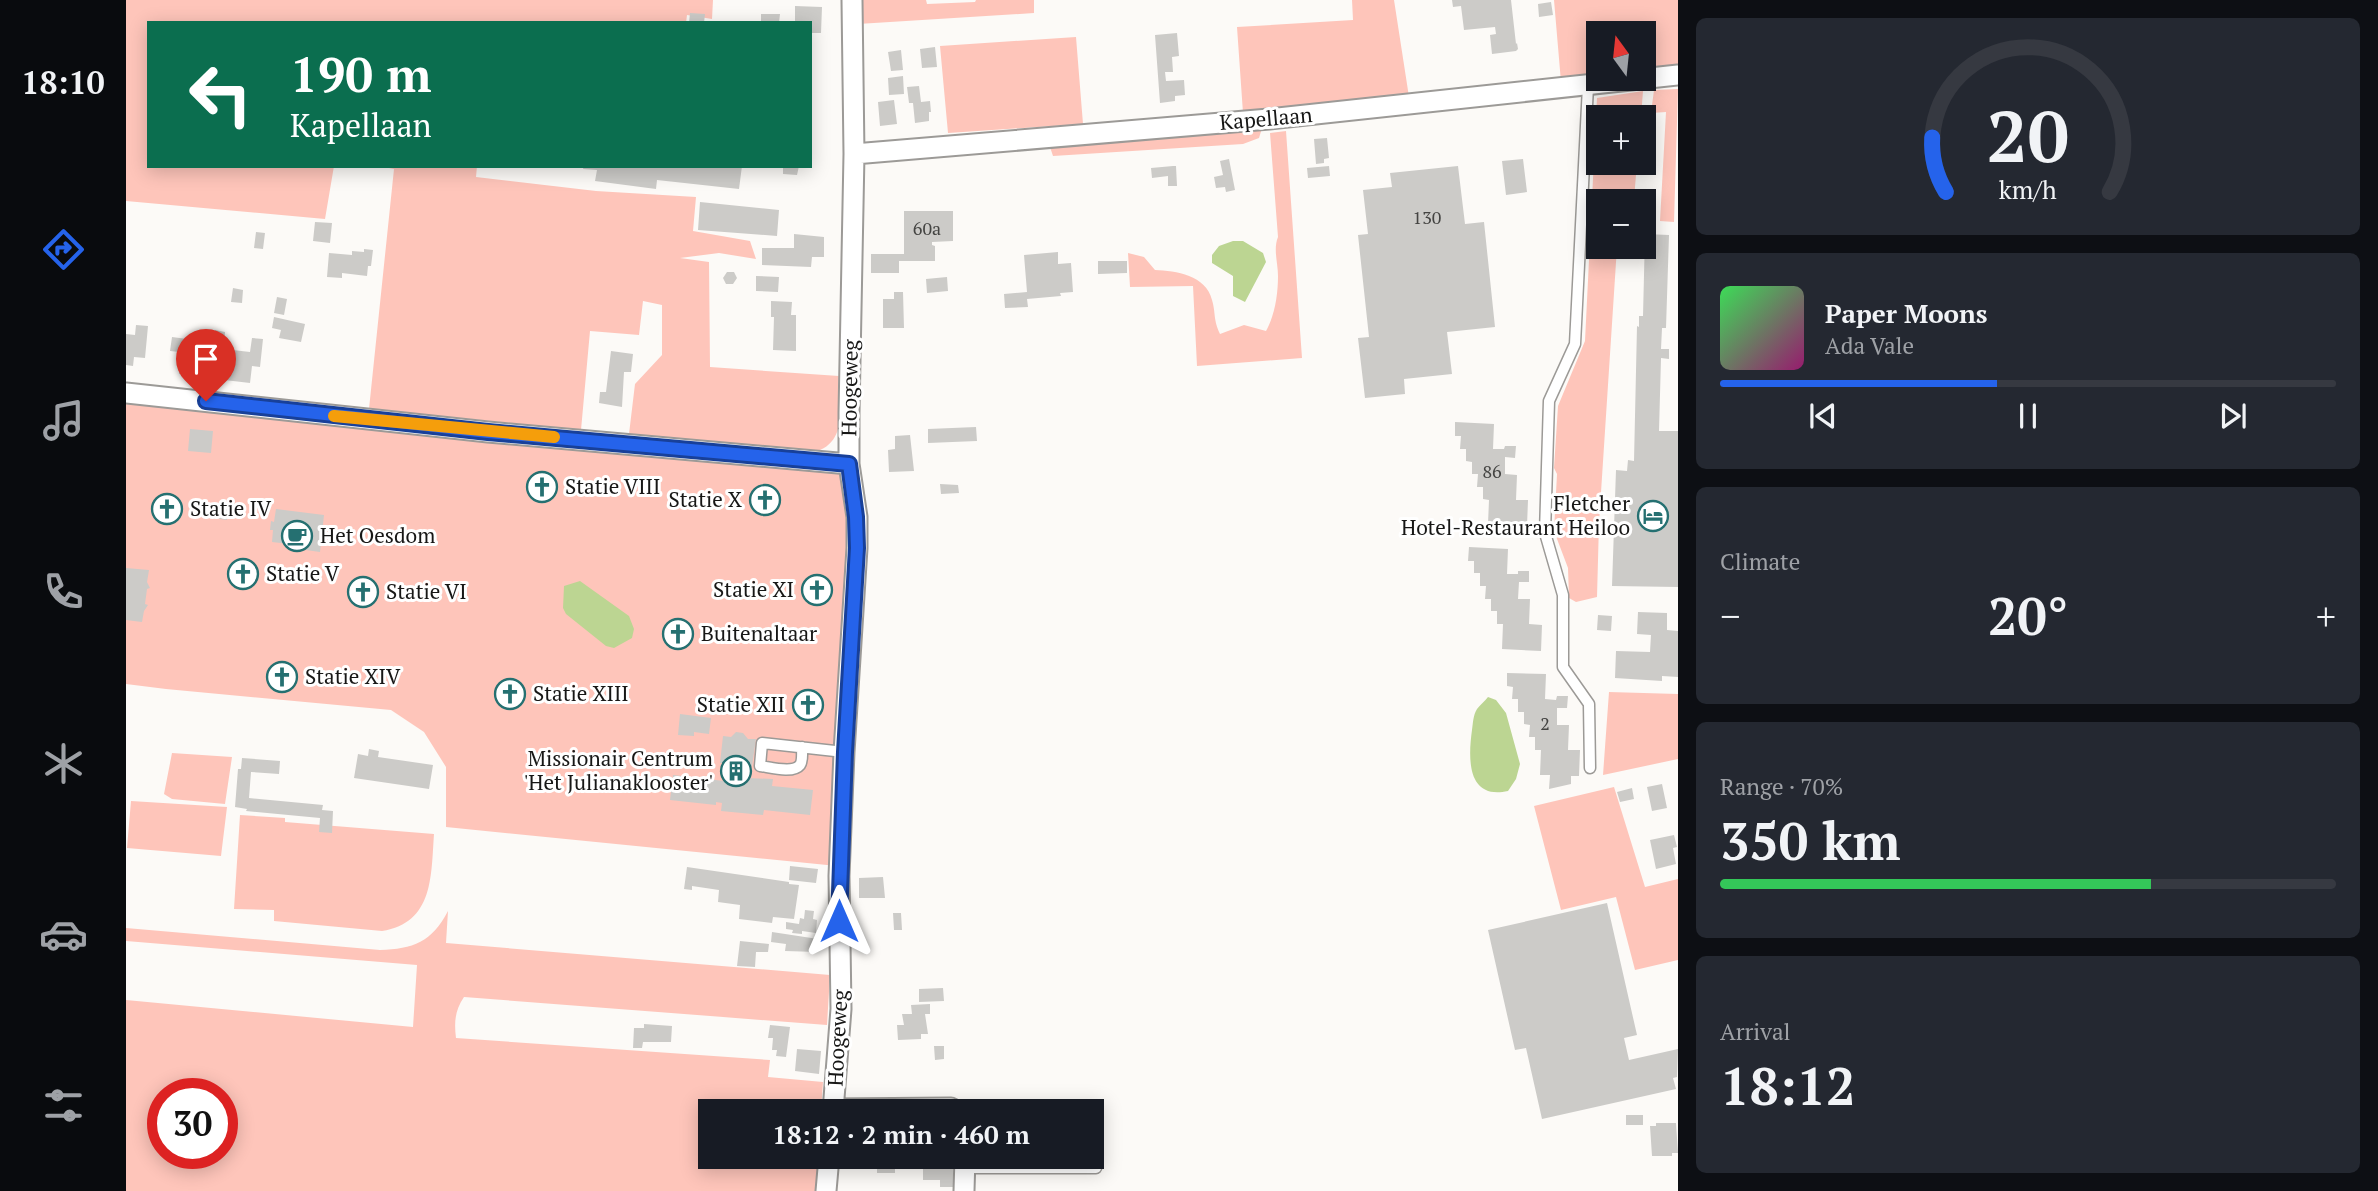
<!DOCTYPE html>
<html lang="en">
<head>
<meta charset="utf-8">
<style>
	body { margin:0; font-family:"PT Serif",serif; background:#242831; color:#f1f3f6; height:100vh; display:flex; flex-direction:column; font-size:26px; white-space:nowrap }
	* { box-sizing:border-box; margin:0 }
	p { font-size:23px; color:#9ea1a6 }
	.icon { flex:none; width:38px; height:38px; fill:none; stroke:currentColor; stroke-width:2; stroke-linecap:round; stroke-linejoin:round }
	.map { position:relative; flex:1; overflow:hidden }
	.panel { display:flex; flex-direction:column; gap:18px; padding:18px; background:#0d0f14; width:700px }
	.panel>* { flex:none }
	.hud { position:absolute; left:21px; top:21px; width:665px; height:147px; border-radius:0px; box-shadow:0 4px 18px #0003; background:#0b6e4f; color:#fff; overflow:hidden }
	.needle { width:46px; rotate:345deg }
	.tools { position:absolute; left:1460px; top:21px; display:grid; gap:14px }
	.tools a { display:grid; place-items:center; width:70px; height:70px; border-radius:0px; background:#171b24; box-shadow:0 4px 18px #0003; font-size:35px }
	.speed { position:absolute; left:21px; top:1078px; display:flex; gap:14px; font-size:35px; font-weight:700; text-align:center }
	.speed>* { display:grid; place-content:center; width:91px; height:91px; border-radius:50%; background:#171b24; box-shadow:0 4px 18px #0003; line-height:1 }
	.speed .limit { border:10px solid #d22; background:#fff; color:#111 }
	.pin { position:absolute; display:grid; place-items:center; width:60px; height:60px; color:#fff; margin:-72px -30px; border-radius:50% 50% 50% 0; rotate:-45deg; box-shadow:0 0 7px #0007 }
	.pin .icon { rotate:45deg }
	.me { position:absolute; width:77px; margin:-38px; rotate:0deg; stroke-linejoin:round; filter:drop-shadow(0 0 5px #0008) }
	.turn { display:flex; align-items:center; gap:24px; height:147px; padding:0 28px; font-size:32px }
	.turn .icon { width:91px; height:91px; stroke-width:2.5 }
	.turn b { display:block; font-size:49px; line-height:60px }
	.big { font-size:52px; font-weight:700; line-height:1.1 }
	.panel .widget { flex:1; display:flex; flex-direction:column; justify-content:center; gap:10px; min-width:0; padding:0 24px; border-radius:10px; background:#242831 }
	.panel .dial { align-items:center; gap:0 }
	.dial svg { height:182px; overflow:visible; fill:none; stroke:#363941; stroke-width:7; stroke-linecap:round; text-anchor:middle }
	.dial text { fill:#f1f3f6; stroke:none }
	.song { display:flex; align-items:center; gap:21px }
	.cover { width:84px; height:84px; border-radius:10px; background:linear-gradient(135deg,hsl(130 70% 55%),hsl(320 70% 35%)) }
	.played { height:7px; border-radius:4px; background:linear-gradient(90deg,#2563eb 45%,#363941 45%) }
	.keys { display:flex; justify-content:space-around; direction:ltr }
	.heat { display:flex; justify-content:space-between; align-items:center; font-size:38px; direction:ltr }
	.charge { height:10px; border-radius:5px; background:linear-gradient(90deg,#34c759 70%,#363941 0) }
	.trip { position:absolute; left:572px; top:1099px; width:406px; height:70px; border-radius:0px; background:#171b24; box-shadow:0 4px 18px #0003; font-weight:700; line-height:70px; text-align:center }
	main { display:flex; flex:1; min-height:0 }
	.tabs { display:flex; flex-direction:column; width:126px; justify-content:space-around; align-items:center; background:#090b0e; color:#9ea1a6 }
	.tabs .icon { width:49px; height:49px }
	.tabs .on { color:#2563eb }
	.tabs b { font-size:32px; color:#f1f3f6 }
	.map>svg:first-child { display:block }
	.green { fill:#fec5ba; fill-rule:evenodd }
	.water { fill:#bcd592 }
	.building { fill:#cccbc8 }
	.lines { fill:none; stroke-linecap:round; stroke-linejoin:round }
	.lane-casing { stroke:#9c9a97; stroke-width:13 }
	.street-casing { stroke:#9c9a97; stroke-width:23 }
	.lane { stroke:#fff; stroke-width:10 }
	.street { stroke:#fff; stroke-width:19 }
	.route-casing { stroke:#184099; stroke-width:18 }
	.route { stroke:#2563eb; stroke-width:12 }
	.slow { stroke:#f59e0b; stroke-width:12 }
	.labels { text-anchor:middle; stroke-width:6; stroke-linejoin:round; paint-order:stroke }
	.number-label { font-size:18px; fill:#444442 }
	.street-label { font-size:21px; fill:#171716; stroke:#fff }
	.poi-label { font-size:21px; fill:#171716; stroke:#fff; text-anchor:start }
</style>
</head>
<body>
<main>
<nav class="tabs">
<b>18:10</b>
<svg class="icon on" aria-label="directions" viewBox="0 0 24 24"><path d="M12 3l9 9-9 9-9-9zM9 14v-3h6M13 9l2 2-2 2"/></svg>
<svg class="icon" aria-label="music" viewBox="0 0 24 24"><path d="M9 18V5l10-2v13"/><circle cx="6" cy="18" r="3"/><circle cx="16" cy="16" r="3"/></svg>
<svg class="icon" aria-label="phone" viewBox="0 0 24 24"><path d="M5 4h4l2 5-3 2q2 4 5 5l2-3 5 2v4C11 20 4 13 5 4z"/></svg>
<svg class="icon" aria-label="climate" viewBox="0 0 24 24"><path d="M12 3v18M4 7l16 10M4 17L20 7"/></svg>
<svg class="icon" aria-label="car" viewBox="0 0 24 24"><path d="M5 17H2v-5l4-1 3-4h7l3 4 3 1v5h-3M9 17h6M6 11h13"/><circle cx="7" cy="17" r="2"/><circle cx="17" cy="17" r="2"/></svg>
<svg class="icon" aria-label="filters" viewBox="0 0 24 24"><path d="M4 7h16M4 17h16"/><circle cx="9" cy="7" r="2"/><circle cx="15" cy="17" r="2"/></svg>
</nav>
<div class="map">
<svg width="1552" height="1191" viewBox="0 0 1552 1191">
	<rect width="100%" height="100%" fill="#fcfaf7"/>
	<path class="green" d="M0,0h587l-1,19 -25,-4 -1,8h-537v143h185l-9,53 -199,-18z
		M732,0h68l1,4 48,-2 1,-2h58v13l-176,11z
		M1226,0h42l15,97 -166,16 -6,-86 116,-7z
		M1428,0h124v66l-35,5v-38h-45v44l-37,5z
		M950,37l7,87 -135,9 -8,-87z
		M1552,89l-4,133 -14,-1 6,-109 -15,1 3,-23z
		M1517,91l-2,26h-43v46h39l-3,36h13l8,24 -12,-1v-21h-45v46h19l-18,276 -2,74 -21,5 -7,-4 -1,-30 -14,-37 3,-57 -3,-6 4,-62 27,-65 12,-243z
		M1137,125l-4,13 -16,6 -190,12 -4,-12z
		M1160,131l16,227 -105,8 -4,-80 -63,1 -2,-34 16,4 11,13c21,1 51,5 57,30 4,14 1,19 8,34l24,-9 22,6c9,-16 12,-37 12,-55 0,-13 -5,-27 0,-39l-8,-104z
		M253,166h98l-1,11 120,14 100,6 -3,34 57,10 6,18 -37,-6 -39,5 29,4 1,105 129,9c1,25 9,66 -22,75l-71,-5 -117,-12 6,-50 27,-29v-50l-19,-4 -4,34 -49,-4 -9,99 -212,-21 25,-240z
		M0,394l720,78 6,74 -15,320 -391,-39v-60l-22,-35 -33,-22 -225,-21 -40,-5z
		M1483,692l69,2v65l-75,16z
		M46,753l60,4 -7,47 -53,-5 -8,-5z
		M1488,787l31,100 33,-8v81l-43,10 -19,-73 -55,13 -27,-104z
		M5,801l96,6 -6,49 -94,-8z
		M114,815l45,3v4l149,12c-3,41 0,89 -52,97l-108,-10v-11l-40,-1z
		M322,911l-2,32 384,32 -3,50 -363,-28c-9,13 -10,25 -8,41l314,22 -2,17 55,5 -2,29h-111v46h108l-2,34h-690v-191l287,27 4,-62 -291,-24v-13l254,22c33,-1 52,-8 68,-39zM37,1094h59v59h-59z"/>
	<path class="water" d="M1107,241h10l20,12 3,9 -21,40 -12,-6v-20l-21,-13v-8l7,-9z
		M454,581l49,35 5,13 -2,9 -18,10 -8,-2 -40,-32 -3,-6 1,-22z
		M1362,697l8,3 10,13 14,51 -4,15 -8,12c-41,9 -40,-32 -36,-61 1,-6 1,-15 5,-21 3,-4 8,-8 11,-12z"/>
	<path class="building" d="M1326,0h59l5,44 1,-1 1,6 -2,2 -24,3 -2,-19 6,-1 -1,-7 -31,3 -3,-24 -8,1z
		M1425,2l2,13 -14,2 -1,-13z
		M669,6l27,1 -1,26h-11v-10h-15z
		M564,13l15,1 -1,9h-15z
		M635,14h19l-1,9h-18z
		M1051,33l2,23 -7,1 1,15h-8l1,9 18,-1 1,15 -10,1v5l-15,2 -5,-68z
		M809,47l2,20 -15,1 -2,-19z
		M775,50l2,20 -12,1 -3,-19z
		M777,76l1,18 -15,1 -1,-17z
		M793,86l2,16 9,-1 1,11h-2v9l-14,2 -2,-20h-4l-2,-16z
		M768,100l3,24 -17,2 -2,-24z
		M1201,138l2,20 -5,1v4l-8,1 -2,-25z
		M1103,159l6,31 -9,2 -1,-5 -9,1 -2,-11 9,-2 -3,-14z
		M1397,159l4,33 -21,3 -4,-34z
		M458,166h158l-3,23 -82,-9 -1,9 -61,-8 2,-11 -14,-1z
		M657,166h16l-2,9 -14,-1z
		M1047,166h3l1,20h-9v-10l-16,2 -1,-10z
		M1203,166l1,10 -22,2 -1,-10z
		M1332,166l7,58 19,-2 11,105 -48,5 5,42 -48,5 1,15 -40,4 -7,-60 11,-1 -11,-102 10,-1 -5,-44 29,-3 -2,-14z
		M574,202l79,8 -2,26 -79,-6z
		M778,211h49v30l-21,1v3l3,1v15h-36v12h-28v-19h33z
		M189,222l17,1 -2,20 -17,-2z
		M130,232l9,1 -2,16 -9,-1z
		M668,234l30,3v20h-12l-1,10 -49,-2v-17h32z
		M1519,234l24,1 -3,93h-4l-1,21h8v10l-8,-1 -2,73h19v156l-66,-1 4,-116 11,1 1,-11 6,1 3,-135 2,1v-11h4z
		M238,249l9,1 -2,16h-3l-1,10 -25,-3v5l-15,-1 2,-24 23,2v-4l12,1z
		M932,252v12l13,-1 2,29 -13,1 1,3 -34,3 1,8 -23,1 -1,-14 23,-2 -3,-37z
		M972,261h29v12l-29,1z
		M601,272h7l3,6 -4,6h-7l-3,-6z
		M630,276l23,1 -1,15 -22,-1z
		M821,277l1,14 -21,2 -1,-14z
		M107,288l10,2 -1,13 -11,-1z
		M768,292h9l1,36h-21v-29h11z
		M151,297l10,2 -3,16 -10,-2z
		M645,301l21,1 -1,13h5v36l-23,-1 1,-33h-3z
		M148,317l31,7 -4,18 -22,-4 2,-8 -9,-2z
		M10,325l12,1 -3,32 -11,-1 -1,9 -7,-1v-31l9,1z
		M89,330l10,2 -1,17 26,3 2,-14 11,1 -3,28 -8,-1 -2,17 -34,-4 2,-17h-7z
		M46,337l30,4 -2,16h-4l-2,19 -15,-2v-22l-9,-1z
		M485,351l22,3 -2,18h-7l-2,35 -23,-4 1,-11h6z
		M1329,422l39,2 -1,25h11l1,-3h11l-1,12 -10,-1v17l12,1 -1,25h12l-1,26 -39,-2 1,-24 -6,-1v-12h-6l1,-13h-6v-12l-6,-1v-12h-6l1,-13h-6z
		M850,427l1,14 -49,2v-14z
		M64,429l23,2 -2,22 -23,-2z
		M784,435l4,36 -25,1 -1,-22 7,-1v-13z
		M814,484l18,1 1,8 -18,1z
		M95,502l9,1 -3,17 -8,-1z
		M150,509l48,6 -4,37 -14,-2v-4l-34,-4 1,-12h-3l1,-9 3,1z
		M1343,547l39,2 -1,25h11v-3h11v11h-10l-1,17h12l-1,25 13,1 -1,26 -39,-2 1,-25h-6v-13h-6v-12h-6l1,-13h-6v-13h-6v-12h-6z
		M0,568l23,2 -2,12 3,6 -3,1 -2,15 3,1 -4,6 -2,11 -16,-2z
		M1512,612l29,1v17l11,1v46l-16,-1v5l-47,-3 1,-27 34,1 1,-17 -14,-1z
		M1472,615l14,1 -1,15 -14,-1z
		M545 635a8 8 0 1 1 16 0a8 8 0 1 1-16 0Z
		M1381,673l39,1 -1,25 11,1 1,-4h11l-1,12h-10v17h12l-1,25h12l-1,26h-8v8l-22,5 1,-14h-10l1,-25h-6v-13h-6l1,-12 -6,-1v-12h-6v-13h-6l1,-12 -6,-1z
		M554,714l31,4 -2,16 -15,-2v4l-16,-1z
		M610,732l7,1 5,6h8l-4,27h-5l-1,12 27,1 -1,7 41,4 -3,25 -46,-5 -1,5 -42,-4 1,-8 -6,-1v3l-46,-5 3,-25 51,6 2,-18h-6l3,-27 8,1z
		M243,749l10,2 -1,6 55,8 -4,24 -75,-11 4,-24 10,2z
		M116,758l38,3 -1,13 -28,-2 -2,26 74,7 -1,5 11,1 -1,22 -13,-1 1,-14 -74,-7 1,-2 -12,-2 3,-38h3z
		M1536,784l5,24 -15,3 -5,-24z
		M1506,788l2,11 -14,3 -3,-10z
		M1548,835l3,12 -4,1 3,16 -20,5 -6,-29z
		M664,866l28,3 -2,14 -27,-3z
		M561,867l102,15v2l10,1 -5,34 -21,-2 -1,6 -33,-4 1,-14 -22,-3 1,-12 -27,-4v4l-8,-1z
		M757,877l2,21h-26v-20z
		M1481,903l30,132 -13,3 5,22 49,-11 -1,28 -4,1 3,11 -134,30 -16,-71 -11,2 -27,-120z
		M679,910l9,1 -1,8 4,1 -1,13 -14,-2v3l-10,-1 1,-3 -7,-1v-7l13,2 1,-6 4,1z
		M767,913h8l1,17h-8z
		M646,932l46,7 -1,13 -32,-1 1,-7 -15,-2z
		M614,941l29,3 -1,8h-12l-1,15 -18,-1z
		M817,988l1,13 -25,1v-13z
		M804,1004v10h-5l3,20h-7v5l-23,1 -1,-15h7l-2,-11h10l-1,-9z
		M518,1024l28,2 -1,16h-28l-1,6h-9l1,-20h10z
		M644,1025l20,2 -4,30 -10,-1 1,-6h-5l1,-12h-5z
		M808,1046h10v13l-9,1z
		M671,1049l24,2 -2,23 -24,-3z
		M858,1104h16v4h29v3h-45z
		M946,1104h15v7h-45v-3l30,-1z
		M1500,1115h17v10h-17z
		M1530,1123h20l2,30h-6v3h-20l-2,-30h6z
		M799,1157h23v6h5v24h-13v-7h-17v-17h2z
		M751,1165l18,2v6h-18z"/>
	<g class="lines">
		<g class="lane-casing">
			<path id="lane" d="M1462,86l-13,258 -26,57 -4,132 18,62v72l26,37 1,64
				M676,747c0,5 1,14 -2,18 -7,9 -31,2 -40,1l2,-23 82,9
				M839,1168h131"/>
		</g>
		<g class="street-casing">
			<path id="street" d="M728,154l415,-35 409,-44
				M0,393l362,39 361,32
				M708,1109l117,-1 5,3
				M707,1111l8,-102 -2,-133 5,-124 13,-204v-31l-8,-53v-51l5,-259 -2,-154
				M700,1191l3,-34
				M838,1191l1,-34"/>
		</g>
		<use href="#lane" class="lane"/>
		<use href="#street" class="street"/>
	</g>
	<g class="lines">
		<g class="route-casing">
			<path id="route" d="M80,401l282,31 361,32 7,53 1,31 -12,204 -6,169"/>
		</g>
		<use href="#route" class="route"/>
		<path class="slow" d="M208,416l220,21"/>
	</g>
	<defs>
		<g id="church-ring" transform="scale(1.575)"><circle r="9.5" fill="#fff" stroke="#257071" stroke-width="1.5"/><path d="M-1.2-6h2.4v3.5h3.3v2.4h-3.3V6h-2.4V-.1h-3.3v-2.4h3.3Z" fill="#257071"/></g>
		<g id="hotel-ring" transform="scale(1.575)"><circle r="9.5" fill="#fff" stroke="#257071" stroke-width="1.5"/><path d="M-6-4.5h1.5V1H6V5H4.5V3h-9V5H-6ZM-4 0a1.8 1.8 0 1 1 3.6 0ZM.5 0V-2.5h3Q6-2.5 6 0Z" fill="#257071"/></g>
		<g id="cafe-ring" transform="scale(1.575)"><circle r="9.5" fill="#fff" stroke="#257071" stroke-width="1.5"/><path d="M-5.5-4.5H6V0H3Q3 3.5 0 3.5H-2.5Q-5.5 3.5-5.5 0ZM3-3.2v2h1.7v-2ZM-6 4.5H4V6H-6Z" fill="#257071"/></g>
		<g id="building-ring" transform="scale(1.575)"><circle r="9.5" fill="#fff" stroke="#257071" stroke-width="1.5"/><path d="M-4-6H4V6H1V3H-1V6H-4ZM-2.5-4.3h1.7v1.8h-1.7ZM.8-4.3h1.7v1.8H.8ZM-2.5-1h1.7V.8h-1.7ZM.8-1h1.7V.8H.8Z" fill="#257071"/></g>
	</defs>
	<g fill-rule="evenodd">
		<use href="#church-ring" x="416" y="487"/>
		<use href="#church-ring" x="639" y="500"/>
		<use href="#church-ring" x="41" y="509"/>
		<use href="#hotel-ring" x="1527" y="516"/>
		<use href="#cafe-ring" x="171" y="536"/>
		<use href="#church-ring" x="117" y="574"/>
		<use href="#church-ring" x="691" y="590"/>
		<use href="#church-ring" x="237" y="592"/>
		<use href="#church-ring" x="552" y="634"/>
		<use href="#church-ring" x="156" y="677"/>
		<use href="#church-ring" x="384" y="694"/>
		<use href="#church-ring" x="682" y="705"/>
		<use href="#building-ring" x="610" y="771"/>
	</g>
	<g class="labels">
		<g class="number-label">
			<text x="1301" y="224">130</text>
			<text x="801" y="235">60a</text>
			<text x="1366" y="478">86</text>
			<text x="1419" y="730">2</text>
		</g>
		<g class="street-label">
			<text transform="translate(1140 119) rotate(-5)" y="7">Kapellaan</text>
			<text transform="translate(724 388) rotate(-89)" y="7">Hoogeweg</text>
			<text transform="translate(712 1038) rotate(-87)" y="7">Hoogeweg</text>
		</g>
		<g class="poi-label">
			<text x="439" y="494">Statie VIII</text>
			<text x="616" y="507" text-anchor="end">Statie X</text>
			<text x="1504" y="511" text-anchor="end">Fletcher<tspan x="1504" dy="24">Hotel-Restaurant Heiloo</tspan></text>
			<text x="64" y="516">Statie IV</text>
			<text x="194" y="543">Het Oesdom</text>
			<text x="140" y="581">Statie V</text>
			<text x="668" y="597" text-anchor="end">Statie XI</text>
			<text x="260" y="599">Statie VI</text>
			<text x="575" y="641">Buitenaltaar</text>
			<text x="179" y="684">Statie XIV</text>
			<text x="407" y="701">Statie XIII</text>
			<text x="659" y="712" text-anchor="end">Statie XII</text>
			<text x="587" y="766" text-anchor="end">Missionair Centrum<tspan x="587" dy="24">'Het Julianaklooster'</tspan></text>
		</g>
	</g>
</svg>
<div class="tools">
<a><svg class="needle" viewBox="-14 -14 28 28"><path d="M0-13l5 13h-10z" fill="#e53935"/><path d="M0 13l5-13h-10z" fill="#9ea1a6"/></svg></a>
<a>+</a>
<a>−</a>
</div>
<div class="speed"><div class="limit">30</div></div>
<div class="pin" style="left:80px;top:401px;background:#d93025"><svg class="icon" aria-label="arrive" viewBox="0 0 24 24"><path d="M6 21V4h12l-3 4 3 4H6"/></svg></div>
<svg class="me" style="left:713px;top:921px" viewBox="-20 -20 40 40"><path d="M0-17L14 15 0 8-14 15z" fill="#2563eb" stroke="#fff" stroke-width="4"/></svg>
<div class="trip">18:12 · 2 min · 460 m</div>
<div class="hud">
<div class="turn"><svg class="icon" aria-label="left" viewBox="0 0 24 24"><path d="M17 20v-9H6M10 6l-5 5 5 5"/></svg><div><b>190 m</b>Kapellaan</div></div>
</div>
</div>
<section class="panel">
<div class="widget dial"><svg viewBox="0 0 100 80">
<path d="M14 69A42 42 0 1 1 86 69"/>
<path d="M14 69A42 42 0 0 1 8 45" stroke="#2563eb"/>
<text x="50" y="56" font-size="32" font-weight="700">20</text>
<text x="50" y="72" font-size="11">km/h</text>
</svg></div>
<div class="widget">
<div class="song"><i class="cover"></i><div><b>Paper Moons</b><p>Ada Vale</p></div></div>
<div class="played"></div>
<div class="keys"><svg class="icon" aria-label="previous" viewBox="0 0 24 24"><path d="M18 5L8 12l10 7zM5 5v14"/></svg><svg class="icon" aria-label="pause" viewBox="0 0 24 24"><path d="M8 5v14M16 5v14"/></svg><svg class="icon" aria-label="next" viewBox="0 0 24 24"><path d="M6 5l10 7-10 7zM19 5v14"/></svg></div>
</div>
<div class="widget"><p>Climate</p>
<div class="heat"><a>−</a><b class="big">20°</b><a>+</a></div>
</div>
<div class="widget"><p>Range · 70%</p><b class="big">350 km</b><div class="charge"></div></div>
<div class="widget"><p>Arrival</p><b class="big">18:12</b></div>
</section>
</main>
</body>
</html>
